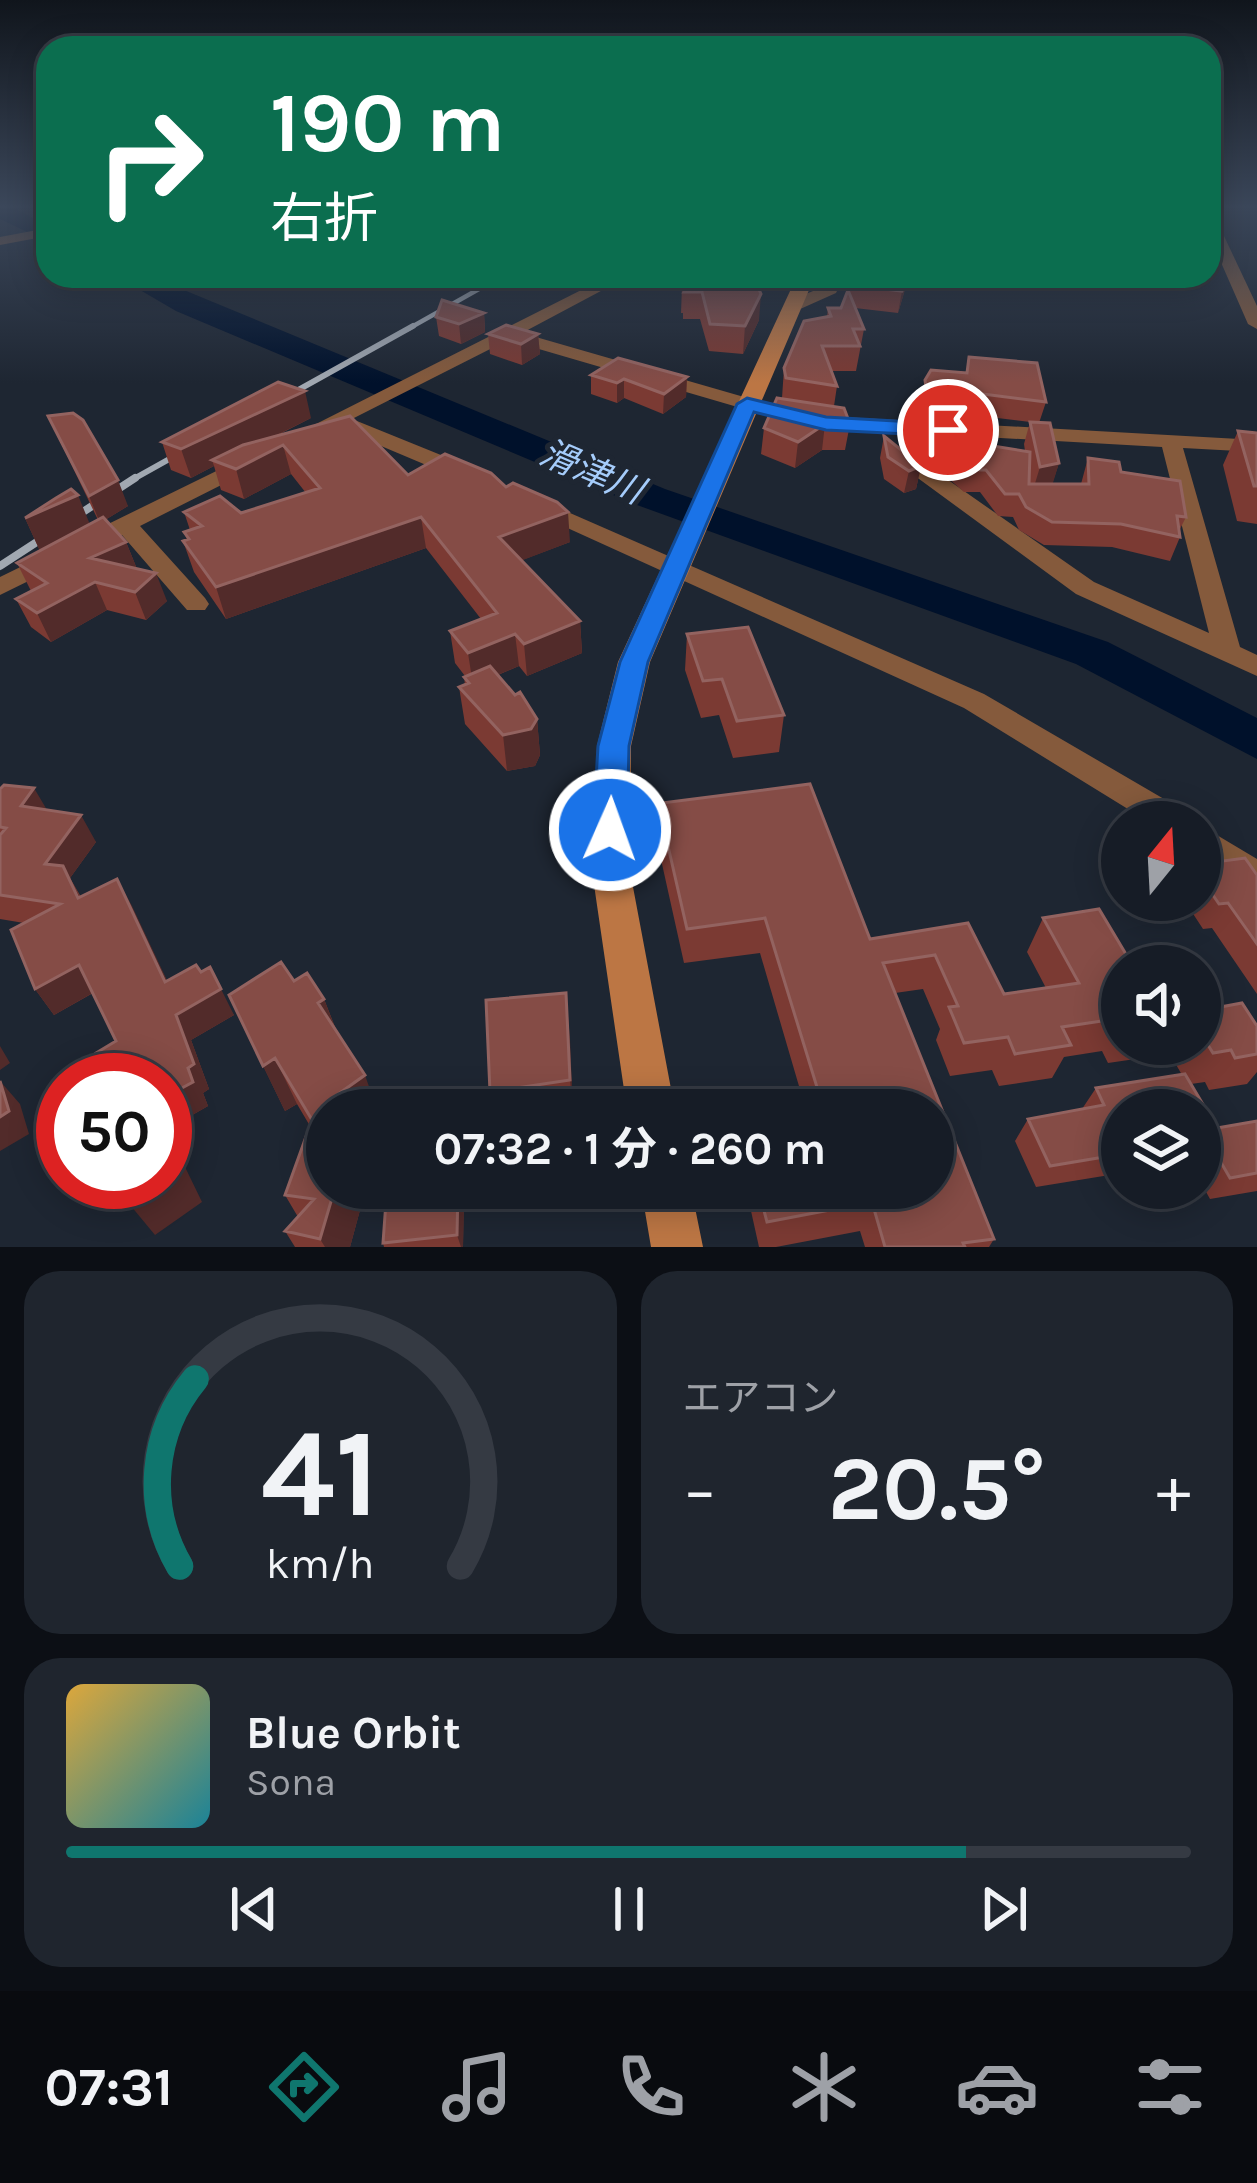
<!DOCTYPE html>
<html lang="ja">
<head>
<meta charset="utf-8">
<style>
	body { margin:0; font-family:Karla,"Noto Sans JP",sans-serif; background:#1f252e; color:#f1f3f6; height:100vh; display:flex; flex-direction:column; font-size:45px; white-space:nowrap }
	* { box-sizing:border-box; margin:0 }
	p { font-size:39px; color:#9ea1a7 }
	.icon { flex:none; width:66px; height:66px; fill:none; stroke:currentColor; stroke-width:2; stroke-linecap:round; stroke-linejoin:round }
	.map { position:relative; height:1247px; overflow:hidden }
	.sheet { display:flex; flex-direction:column; gap:24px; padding:24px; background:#0c0f15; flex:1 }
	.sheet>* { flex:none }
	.top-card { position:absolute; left:36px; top:36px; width:1185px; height:252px; border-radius:36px; box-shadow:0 6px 30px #0003,0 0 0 3px #353a43; background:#0b6e4f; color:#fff; overflow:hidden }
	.needle { width:78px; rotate:18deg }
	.buttons { position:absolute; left:1101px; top:801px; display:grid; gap:24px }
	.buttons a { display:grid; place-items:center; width:120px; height:120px; border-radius:50%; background:#161c26; box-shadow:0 6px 30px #0003,0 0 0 3px #353a43; font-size:60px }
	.speed { position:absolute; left:36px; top:1053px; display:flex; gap:24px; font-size:60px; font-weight:700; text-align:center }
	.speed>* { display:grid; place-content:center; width:156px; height:156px; border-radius:50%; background:#161c26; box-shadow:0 6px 30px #0003,0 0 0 3px #353a43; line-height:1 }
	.speed .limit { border:18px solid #d22; background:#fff; color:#111 }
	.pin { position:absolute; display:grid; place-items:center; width:102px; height:102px; color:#fff; margin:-51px; border:6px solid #fff; border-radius:50%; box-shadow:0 3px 12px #0007 }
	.me { position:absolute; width:132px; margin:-66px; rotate:2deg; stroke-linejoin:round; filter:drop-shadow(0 0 9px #0008) }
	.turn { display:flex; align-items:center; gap:42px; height:252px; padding:0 36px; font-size:54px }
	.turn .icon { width:156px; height:156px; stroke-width:2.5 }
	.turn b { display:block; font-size:84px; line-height:102px }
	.big { font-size:90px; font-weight:700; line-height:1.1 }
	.sheet .widget { flex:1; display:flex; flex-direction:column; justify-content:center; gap:18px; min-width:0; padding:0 42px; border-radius:36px; background:#1f252e }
	.sheet .dial { align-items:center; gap:0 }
	.dial svg { height:312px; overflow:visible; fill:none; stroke:#353a43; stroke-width:7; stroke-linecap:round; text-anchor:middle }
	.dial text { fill:#f1f3f6; stroke:none }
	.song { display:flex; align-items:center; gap:36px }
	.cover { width:144px; height:144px; border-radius:18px; background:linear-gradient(135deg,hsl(40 70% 55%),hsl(190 70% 35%)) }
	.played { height:12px; border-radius:6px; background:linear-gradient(90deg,#0f766e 80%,#353a43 80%) }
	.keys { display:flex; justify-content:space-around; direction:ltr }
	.heat { display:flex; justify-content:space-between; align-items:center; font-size:66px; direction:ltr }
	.sheet .tiles { flex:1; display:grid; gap:24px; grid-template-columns:1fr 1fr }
	.widget:last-child { grid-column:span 2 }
	.trip { position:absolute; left:306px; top:1089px; width:648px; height:120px; border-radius:60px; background:#161c26; box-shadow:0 6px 30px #0003,0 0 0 3px #353a43; font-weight:700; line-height:120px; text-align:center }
	.menu { display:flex; height:192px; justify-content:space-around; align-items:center; background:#090b0f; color:#9ea1a7 }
	.menu .icon { width:84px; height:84px }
	.menu .selected { color:#0f766e }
	.menu b { font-size:54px; color:#f1f3f6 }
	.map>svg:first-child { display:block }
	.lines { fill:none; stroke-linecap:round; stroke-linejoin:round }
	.river { fill:#00112b; fill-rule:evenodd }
	.street { fill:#855a3c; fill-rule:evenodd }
	.secondary { fill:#bc7644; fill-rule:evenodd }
	.rail-far2 { stroke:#a1a8b1; stroke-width:4.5 }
	.rail-far1 { stroke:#a1a8b1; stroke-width:6 }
	.rail { stroke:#a1a8b1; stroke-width:8 }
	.wall { fill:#7b3a33 }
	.shaded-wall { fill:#522b2a }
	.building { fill:#854c46; stroke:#936360; stroke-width:3 }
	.route { fill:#1a73e8; stroke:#114b97; stroke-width:3 }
	.labels { text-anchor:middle; stroke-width:10; stroke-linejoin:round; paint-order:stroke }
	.water-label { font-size:36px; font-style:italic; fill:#a5ccfb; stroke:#1e2632 }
</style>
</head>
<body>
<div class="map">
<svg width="1257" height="1247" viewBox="0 0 1257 1247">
	<rect width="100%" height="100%" fill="#1e2632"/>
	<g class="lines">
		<path class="river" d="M0,208h14l34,18v16l-48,-23z
			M116,276h34l515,213 443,153 149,76v41l-181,-95 -439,-159 -461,-194z"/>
		<path class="street" d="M1209,215l7,4 41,87v23l-9,-5 -39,-89z
			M48,228v8l-48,9v-8z
			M609,276h20l-107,57 285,82 450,25v12l-74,-4 57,199 17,8v21l-181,-82 -191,-140 11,-6 8,1 190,133 115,51 -47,-186 -356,-20 -298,-87 -156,79 121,49v10h-16l-121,-51 -12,4 -10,-6z
			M828,276h16l-8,17 -38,17h-12v-8l37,-15z
			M247,456l11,7 -3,5 -115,58 65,72 4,6 -4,6h-18l-65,-75 -122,60v-18z
			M538,499l446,195 204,119 5,9h-44l-185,-114 -434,-197 -4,-5 4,-5z
			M1200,825l57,34v34l-57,-36z"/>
		<path class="secondary" d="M797,276h18l-165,386 -19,84 -1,125 45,239h-48l-35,-239 5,-125 21,-84z
			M641,1188h50l12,59h-52z"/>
		<path class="rail-far2" d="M408,329l94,-53"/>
		<path class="rail-far1" d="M273,404l140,-78
			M130,481l68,-38"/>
		<path class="rail" d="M0,566l135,-88"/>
	</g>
	<path class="wall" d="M557,276h43l-19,9z
		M688,276l71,44 -16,34 -34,-3 -9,-32h-17v-6h-2l1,-27z
		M854,276h55l-11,37 -43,-5 9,21 -8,42h-25l6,15 -3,20 16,18 -5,26h-23l-27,18 -34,-14 3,-26 18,-30 2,-30 43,-51 1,-9h13l8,-15z
		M484,313l1,19 -24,12 -22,-8 -3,-19z
		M488,334h50l2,20 -18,11 -32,-11z
		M969,357l77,45 -7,21 20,40 -7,21h29l7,-26 33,14 65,45 -7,14 1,6 -10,24 -58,-14 -68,-2 -25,-15 -6,-13 -15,-1 -18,-24h-16l-46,-40 4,-21 31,5 15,6 57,9 -1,-7 6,-22 -74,-9 -2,5 -32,-2 -1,-14 4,-22 41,-8z
		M591,375l96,2 -1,20 -23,17 -39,-16 -7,5 -26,-9z
		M48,416l80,90 -23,14 21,22 11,27 30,32 -21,19 -39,-10 -56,32 -20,-15 -15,-28 15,-8 -14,-28 23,-12 -15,-33 65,6 8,-4z
		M311,418l-39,20 136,37 162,67 -48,18 58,61 2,32 -55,23 -8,-10 -21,9 39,44 3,36 -5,11 -28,5 -42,-47 -6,-37 6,-2 -1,-8 1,-1 -10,-13 -5,-32 31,-12 -55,-71 -200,71 -32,-47 -11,-31 4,-1 -3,-8 6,-2 -6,-18 57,1 65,-20 -15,-19 -47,25 -23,-9 -7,-24 -23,12 -20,-8 -9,-28z
		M1238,431l19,2v91l-20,-3 -14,-56z
		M884,436l37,30 -5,23 -12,4 -20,-14 -4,-21z
		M687,634l97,81 -5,37 -46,6 -14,-43 -18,3 -16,-48z
		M0,789l47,21 49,32 -26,36 11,19 36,-18 50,102 34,-9 33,43 -43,25 18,49 -6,4 5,13 -28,16 -9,-14 -68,-40 13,-27 -23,-48 -39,22 -19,-26 -11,-66 -24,-4z
		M662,803l208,136 98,-16 36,71 42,-6 -19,-36 16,-34 79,48v78h78v-44l57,26v46l-10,12 -38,6 -4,-8 -14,2 26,44 40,-7v70l-47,8 -10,-18v-71h-78v63l-86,14 -21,-46 13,-22 54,-10 14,-21 86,-13 -12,-21 -62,9 -6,-12 -38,6 -12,21 -53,8 -7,-16 -42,6 -14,-36 4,-11 -17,-40 -28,4 99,246 -5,8h-124l-5,-16 -84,16h-17l-10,-45 3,-14h181v-78h-127l-46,-157 -76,10 -26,-117 2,-35h2z
		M1200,864l57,11v119l-45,-66 -9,1 -19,-29h16z
		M294,981l30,18 13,33 -10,156h39l-16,59h-55l-10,-16 13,-14 -13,-22 25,-69 -13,-22 -12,7 -56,-116z
		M566,993l7,117h-80l-3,-18z
		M387,1188h77l-1,59h-79l-1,-4z"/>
	<path class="shaded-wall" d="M581,276h19l-19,9z
		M907,276h2l-11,37 4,-22z
		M761,294l-2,26 -16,34 2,-28z
		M484,313l1,19 -24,12 -2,-20z
		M538,334l2,20 -18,11 -1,-21z
		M687,377l-1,20 -23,17 1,-20z
		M624,379v19l-7,5v-20z
		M305,391l6,27 -91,45 -8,-3 2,6 -23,12 -10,-29z
		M825,424l-3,26 -27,18 3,-26z
		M283,445l8,29 -47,25 -8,-30z
		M1059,463l-7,23 -19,4 7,-23z
		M921,466l-5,23 -12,4 5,-22z
		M118,480l10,26 -28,17 -11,-27z
		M78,495l13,32 -51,24 -15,-33z
		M568,512l2,30 -68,26 -3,-31z
		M421,517l5,31 -200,71 -10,-32z
		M126,542l11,27 -47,-11z
		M156,573l11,28 -21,19 -11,-28z
		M95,582l12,28 -56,32 -14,-29z
		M580,621l2,32 -55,23 -3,-32z
		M515,634l4,32 -46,19 -5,-32z
		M537,719l3,36 -5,11 -28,5 -4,-36z
		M34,788l16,27 -29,-9z
		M81,815l15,27 -26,36 24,47 -49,-61z
		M117,879l15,27 48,102 -15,-26z
		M79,965l17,26 -42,24 -19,-26z
		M221,989l13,26 -43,25 18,49 -6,4 5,13 -28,16 -9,-14 -6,3v-20l23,-23 -12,-53z
		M566,993l4,47 3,70 -3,-30z
		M324,999l18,47 -24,-43z
		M0,1046l10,17 -10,7z
		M275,1058l22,46 -12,7 -22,-45z
		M365,1075l12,35h-43l-4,-10z
		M0,1081l20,23 9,30 -29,17z
		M165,1138l21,31 16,33 -47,33 -34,-41 18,-12h26z
		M335,1188h31l-16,59h-25l-5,-8z
		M458,1188h6v2l-1,57h-2l-4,-12z"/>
	<path class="building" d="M688,276h65l8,18 -16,32 -35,-2 -8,-32h-18l3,-5 -5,-1z
		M854,276h53l-5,15 -51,-6z
		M848,290l16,39h-11l7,17h-38l15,40 -51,-8 -2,-10 20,-47 27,-5 -3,-8h13z
		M442,300l42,13 -25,11 -23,-7z
		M506,325l32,9 -17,10 -33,-10z
		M969,357l68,6 9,39 -87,-11v6l-32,-3 -2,-14 6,-10 36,3z
		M618,358l69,19 -23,17 -40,-15 -7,4 -26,-8z
		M278,382l27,9 -124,58 -19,-7z
		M777,398l67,10 6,16h-25l-27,18 -34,-14z
		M73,413l10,7 35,60 -29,16 -41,-80z
		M350,416l58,59 37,-21 46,19 15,14 7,-4 44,19 11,10 -69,25 81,84 -56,23 -9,-10 -47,19 -18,-22 47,-18 -76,-96 -205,70 -33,-46 6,-2 -5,-7 18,-6 -18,-14 36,-16 21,17 79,-25 -37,-43 -47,24 -24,-9 31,-15z
		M1030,422l20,1 9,40 -19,4z
		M950,427l3,9 13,1 2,5 62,10 -1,32h60l-1,-26 31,4 2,10 59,9 6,36 -9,-1 3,21 -59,-13 -69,-2 -26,-15 -7,-13h-14l-19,-24h-16l-48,-39z
		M1238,431l19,2v53h-3z
		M884,436l37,30 -12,5 -21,-14z
		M71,489l7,6 -53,23 31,-20z
		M103,517l23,25 -36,16 66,15 -21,19 -40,-10 -58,31 -21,-14 31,-16 -30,-20z
		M748,627l36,88 -47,6 -15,-42 -19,2 -16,-47z
		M490,666l25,29 5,-3 17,27 -6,10 -28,6 -44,-48 10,-4 -5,-6z
		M810,784l60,155 98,-16 36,71 75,-11 -36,-65 56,-9 34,57h-11v52l-60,9 9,18 -56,9 -7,-17 -44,6 -15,-36 9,-1 -23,-51 -52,8 111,276 -31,4 2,4h-80l-13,-45 -105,20 -9,-34h175v-78h-109l-59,-192 -78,11 -27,-118h5l-3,-8z
		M4,785l30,3 -13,18 60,9 -36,49 18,2 15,32 39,-19 48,103 31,-17 5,7 9,-5 11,22 -45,26 18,49 -6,4 5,14 -28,15v-17h-84l22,-12 -7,-15 20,-12 -37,-76 -44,24 -24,-59 49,-26 -60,-9v-60l6,-7 -6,-1v-38z
		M1245,858l12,17v69l-29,-41 -9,1 -19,-28v-12z
		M281,962l13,19 13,-8 17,26 -6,4 47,72 -35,25 29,5 -1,5h-31v78h8l-15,51 -35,-8 29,-32 -29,-4 27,-75 -37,-62 -12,8 -34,-71z
		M566,993l4,87 -80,12 -4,-92z
		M1209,999l6,9 27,-5 15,23v28l-22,4 -4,-8 -18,3 -13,-21v-32z
		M1185,1074l32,54 40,-7v52l-27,5 -22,-38 -8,1v-31h-78v44l-72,12 -22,-47 76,-14 -8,-17z
		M0,1081l9,30 -9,6z
		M165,1144l7,16 -7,4z
		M116,1182h23l-18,12z
		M387,1188h71l-1,47 -74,8z"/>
	<linearGradient id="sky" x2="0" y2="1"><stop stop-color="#10151c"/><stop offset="0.54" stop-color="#3b475a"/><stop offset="1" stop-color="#3b475a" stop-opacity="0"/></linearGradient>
	<rect width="1257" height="383" fill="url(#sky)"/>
	<path class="route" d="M747,398l79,19 122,7 10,6 -10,6 -122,-6 -72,-18 -106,250 -19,84 -2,84 -5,10h-24l-5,-10 5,-84 22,-84 117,-258z"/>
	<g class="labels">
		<g class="water-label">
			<text transform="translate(592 471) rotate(23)" y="13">滑津川</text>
		</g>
	</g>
</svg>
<div class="buttons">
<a><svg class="needle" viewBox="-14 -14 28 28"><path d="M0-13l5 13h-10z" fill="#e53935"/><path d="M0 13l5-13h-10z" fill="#9ea1a7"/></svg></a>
<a><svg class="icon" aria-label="sound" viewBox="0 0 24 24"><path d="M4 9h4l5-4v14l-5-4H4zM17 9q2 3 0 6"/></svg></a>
<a><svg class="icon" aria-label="layers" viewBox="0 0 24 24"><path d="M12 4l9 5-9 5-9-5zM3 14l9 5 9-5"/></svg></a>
</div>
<div class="speed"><div class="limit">50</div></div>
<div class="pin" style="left:948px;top:430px;background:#d93025"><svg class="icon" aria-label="arrive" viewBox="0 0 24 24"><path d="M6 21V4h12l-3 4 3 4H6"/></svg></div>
<svg class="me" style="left:610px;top:830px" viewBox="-20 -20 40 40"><circle r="17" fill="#1a73e8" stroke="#fff" stroke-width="3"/><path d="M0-11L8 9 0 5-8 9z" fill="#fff"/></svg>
<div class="trip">07:32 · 1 分 · 260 m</div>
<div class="top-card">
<div class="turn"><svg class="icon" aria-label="right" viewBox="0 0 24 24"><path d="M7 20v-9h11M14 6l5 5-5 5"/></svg><div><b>190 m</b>右折</div></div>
</div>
</div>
<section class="sheet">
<div class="tiles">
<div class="widget dial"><svg viewBox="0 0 100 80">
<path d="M14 69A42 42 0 1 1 86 69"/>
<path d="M14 69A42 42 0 0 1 18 21" stroke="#0f766e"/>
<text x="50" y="56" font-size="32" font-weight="700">41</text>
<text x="50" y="72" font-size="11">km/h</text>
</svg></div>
<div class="widget"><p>エアコン</p>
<div class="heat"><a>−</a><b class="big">20.5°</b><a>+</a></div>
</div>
<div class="widget">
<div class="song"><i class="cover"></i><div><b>Blue Orbit</b><p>Sona</p></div></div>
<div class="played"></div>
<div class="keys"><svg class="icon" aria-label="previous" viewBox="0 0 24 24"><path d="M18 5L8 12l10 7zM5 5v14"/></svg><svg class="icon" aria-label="pause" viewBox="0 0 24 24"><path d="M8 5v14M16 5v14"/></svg><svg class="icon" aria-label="next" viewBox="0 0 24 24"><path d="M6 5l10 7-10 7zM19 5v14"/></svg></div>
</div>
</div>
</section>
<nav class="menu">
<b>07:31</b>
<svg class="icon selected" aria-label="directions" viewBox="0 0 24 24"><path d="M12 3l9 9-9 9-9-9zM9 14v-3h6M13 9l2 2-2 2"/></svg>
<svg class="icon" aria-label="music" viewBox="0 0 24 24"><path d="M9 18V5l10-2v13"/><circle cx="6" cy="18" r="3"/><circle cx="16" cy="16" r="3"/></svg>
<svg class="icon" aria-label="phone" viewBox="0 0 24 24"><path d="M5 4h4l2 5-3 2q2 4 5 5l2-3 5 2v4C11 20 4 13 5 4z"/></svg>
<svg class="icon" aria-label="climate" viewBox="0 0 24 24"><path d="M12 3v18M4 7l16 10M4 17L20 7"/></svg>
<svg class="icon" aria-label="car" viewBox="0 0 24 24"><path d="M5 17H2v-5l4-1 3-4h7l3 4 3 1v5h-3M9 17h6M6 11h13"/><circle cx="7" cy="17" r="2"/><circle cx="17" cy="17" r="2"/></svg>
<svg class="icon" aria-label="filters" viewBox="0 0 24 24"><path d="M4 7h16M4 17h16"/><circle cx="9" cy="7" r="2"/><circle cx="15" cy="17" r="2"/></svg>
</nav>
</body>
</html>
